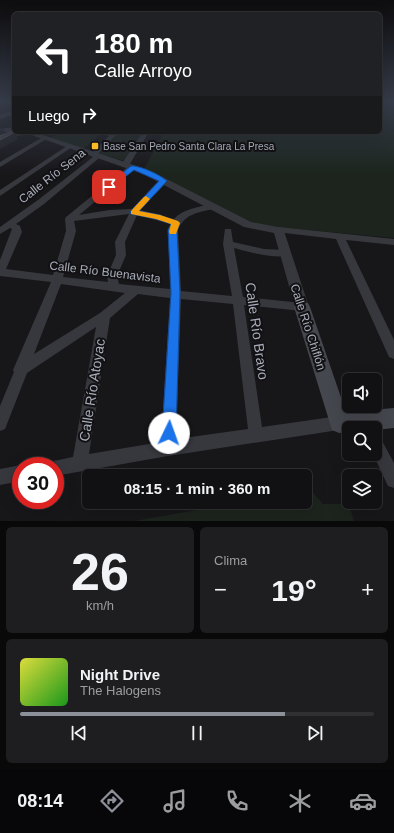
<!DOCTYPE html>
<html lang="es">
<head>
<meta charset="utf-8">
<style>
	body { margin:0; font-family:Arial,sans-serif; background:#1e1e21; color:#f1f3f6; height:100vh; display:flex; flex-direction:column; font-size:15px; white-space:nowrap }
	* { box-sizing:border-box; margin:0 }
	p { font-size:13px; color:#9c9da0 }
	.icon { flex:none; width:22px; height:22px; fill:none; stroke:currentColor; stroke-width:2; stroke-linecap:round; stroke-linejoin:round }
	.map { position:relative; height:521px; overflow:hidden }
	.drawer { display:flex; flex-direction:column; gap:6px; padding:6px; background:#09090a; flex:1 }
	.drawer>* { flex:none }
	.banner { position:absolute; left:12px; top:12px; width:370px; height:122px; border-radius:6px; box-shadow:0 4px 16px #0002,0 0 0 1px #303033; background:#202124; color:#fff; overflow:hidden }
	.fabs { position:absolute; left:342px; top:373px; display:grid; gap:8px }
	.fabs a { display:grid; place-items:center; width:40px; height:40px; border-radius:6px; background:#111013; box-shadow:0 4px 16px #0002,0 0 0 1px #303033; font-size:20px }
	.speed { position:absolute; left:12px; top:457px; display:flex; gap:8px; font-size:20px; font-weight:700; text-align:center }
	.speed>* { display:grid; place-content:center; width:52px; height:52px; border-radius:50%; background:#111013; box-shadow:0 4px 16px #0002,0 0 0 1px #303033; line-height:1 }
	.speed .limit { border:6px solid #d22; background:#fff; color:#111 }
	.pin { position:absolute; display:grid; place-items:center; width:34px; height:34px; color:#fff; margin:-17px; border-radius:8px; box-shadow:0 2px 6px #0006 }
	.me { position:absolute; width:44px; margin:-22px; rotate:3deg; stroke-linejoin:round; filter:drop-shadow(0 0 3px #0008) }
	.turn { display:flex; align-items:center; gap:14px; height:84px; padding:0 16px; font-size:18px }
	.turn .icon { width:52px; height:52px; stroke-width:2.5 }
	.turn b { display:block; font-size:28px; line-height:34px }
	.then { display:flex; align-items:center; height:38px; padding:0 16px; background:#0003; gap:8px; font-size:15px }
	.big { font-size:30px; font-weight:700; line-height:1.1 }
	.drawer .widget { flex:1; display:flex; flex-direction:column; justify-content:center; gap:6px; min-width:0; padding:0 14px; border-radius:6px; background:#1e1e21 }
	.drawer .dial { align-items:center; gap:0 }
	.dial b { font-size:52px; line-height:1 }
	.song { display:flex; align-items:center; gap:12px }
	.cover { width:48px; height:48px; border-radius:6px; background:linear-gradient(135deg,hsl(60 70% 55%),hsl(120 70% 35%)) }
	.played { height:4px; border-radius:2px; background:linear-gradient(90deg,#8c9099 75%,#303033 75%) }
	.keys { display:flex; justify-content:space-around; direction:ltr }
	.heat { display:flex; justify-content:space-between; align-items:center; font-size:22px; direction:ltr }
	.drawer .tiles { flex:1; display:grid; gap:6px; grid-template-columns:1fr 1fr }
	.widget:last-child { grid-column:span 2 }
	.trip { position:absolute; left:82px; top:469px; width:230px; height:40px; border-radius:6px; background:#111013; box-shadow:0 4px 16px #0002,0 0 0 1px #303033; font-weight:700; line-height:40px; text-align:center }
	.menu { display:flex; height:64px; justify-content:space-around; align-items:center; background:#070608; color:#9c9da0 }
	.menu .icon { width:28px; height:28px }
	.menu .on { color:#8c9099 }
	.menu b { font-size:18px; color:#f1f3f6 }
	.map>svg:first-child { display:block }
	.green { fill:#1c241d }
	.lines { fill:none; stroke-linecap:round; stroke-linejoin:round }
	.service { fill:#37383e; fill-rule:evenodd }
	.minor { fill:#37383e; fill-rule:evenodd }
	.tertiary { fill:#37383e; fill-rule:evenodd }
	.secondary { fill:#45474e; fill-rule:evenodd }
	.shaded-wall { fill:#222125 }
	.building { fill:#3f3f45; stroke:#4f5157 }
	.route { fill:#1a73e8; stroke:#114b97 }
	.slow { fill:#f59e0b }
	.poi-dot { fill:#ffbd28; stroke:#121114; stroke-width:1.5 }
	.labels { text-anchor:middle; stroke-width:4; stroke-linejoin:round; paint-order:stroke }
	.far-poi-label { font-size:10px; fill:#a8adba; stroke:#121114; text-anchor:start }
	.street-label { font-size:12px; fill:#a8adba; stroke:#121114 }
	.near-street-label { font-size:14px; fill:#a8adba; stroke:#121114 }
</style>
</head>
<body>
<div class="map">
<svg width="394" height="521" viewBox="0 0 394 521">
	<rect width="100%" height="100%" fill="#171619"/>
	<path class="green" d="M380,102h14v136l-139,-13 -111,-56 20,-37h216z
		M62,132l40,1 -20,17 -33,-12z
		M108,132h36l-19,29 -26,-7 17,-19z
		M311,490l12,14h26l5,17h-220l109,-19h62v-11z"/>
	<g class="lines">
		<path class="service" d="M31,132l2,1 -1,1 -17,2 -15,6v-2l13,-6z"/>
		<path class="minor" d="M14,110v4l-14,5v-4z
			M103,132h8l5,3 -19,20 2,1v2l-55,46 -28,20 4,2 2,6 -16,37 47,6 13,-44 -1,-12 1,-2 64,-52h3l4,2 -58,48 30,-5 23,-1 28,-30h6v4l-26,27 34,9c9,-10 24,-12 37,-15l4,3 -1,2c-15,3 -30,5 -36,21l3,61 51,5 -9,-52 2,-15h6l2,13 31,7 22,1 5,3c-7,9 -46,-2 -57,-5l9,49 59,6 4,1 2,3 -2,3 -4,1 -58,-6 18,122 77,-11 5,2 2,5 -2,5 -5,2 -171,26 -113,20v-10h-7l1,-4 24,-5 23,-130 -69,46 -22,56 -5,2v-25l14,-34 -1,-2 38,-88 -51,-6v-16l12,-31 -2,-1 -10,6v-7l38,-27 55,-43 -3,-2 19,-19zM129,214l-14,28 1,13 -9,21 1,6 -45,-5 13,-46 -2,-10zM137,215l34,9 -3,6 2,59 -51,-5 -2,-8 9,-21 -1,-13zM61,284l64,9 -25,20 -66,41zM138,294l32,4 -9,144 -72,12 21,-136zM181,299l52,5 15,125 -72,10z
			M143,132h6l-21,35h-6l-1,-2z
			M43,137l5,1 -48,29v-5z
			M67,146l5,1 -72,49v-6z
			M279,227l115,12v6l-48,-5 48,100v19l-5,-2 -53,-118 -60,-7 -2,-2 2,-2z
			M375,434l5,3 14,26v25l-6,-2 -15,-32h2z
			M21,465l3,1h-3v15l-21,4v-16z"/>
		<path class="tertiary" d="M14,127v4l-14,2v-4z
			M23,132h11l115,38 102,52 32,6 26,79 -2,4 -5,1 -5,-1 -2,-4 -21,-74 -30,-6 -101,-53z"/>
		<path class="secondary" d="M302,301l6,2 2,4 36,105 48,-4v20l-19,2v-2h-26v4l-10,1 -7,-3 -38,-123 2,-4z"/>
	</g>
	<path class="shaded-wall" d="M4,129l2,6 -6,3v-8z
		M16,132l2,7 -18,10v-9z"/>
	<path class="building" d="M12,131l3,1 -15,8v-4z"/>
	<linearGradient id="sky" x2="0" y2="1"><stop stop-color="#0d0c0e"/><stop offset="0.58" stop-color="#363c49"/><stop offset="1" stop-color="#363c49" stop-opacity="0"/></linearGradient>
	<rect width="394" height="175" fill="url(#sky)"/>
	<path class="route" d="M131,166c8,-1 30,9 36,15l-28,30 21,4 20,8 -3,7 3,63 -4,140 -2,5 -5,2 -5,-2 -2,-5 9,-140 -3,-63 3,-6 -15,-5 -25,-5 -1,-2 29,-31 -25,-11 -23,18h-5l-1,-1z"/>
	<path class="slow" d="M146,196l4,3 -11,12 21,4 18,6 2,2 -4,11h-6l-1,-2 2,-8 -15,-5 -25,-5v-3l13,-14z"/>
	<rect class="poi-dot" x="91" y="142" width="8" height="8" rx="2"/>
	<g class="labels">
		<g class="far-poi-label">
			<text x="103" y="150">Base San Pedro Santa Clara La Presa</text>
		</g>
		<g class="street-label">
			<text transform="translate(52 176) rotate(-38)" y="4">Calle Río Sena</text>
			<text transform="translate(105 272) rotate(7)" y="4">Calle Río Buenavista</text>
			<text transform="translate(308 327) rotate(72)" y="4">Calle Río Chiflón</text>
		</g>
		<g class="near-street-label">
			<text transform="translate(257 331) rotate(82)" y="5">Calle Río Bravo</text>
			<text transform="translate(92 390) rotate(-81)" y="5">Calle Río Atoyac</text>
		</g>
	</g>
</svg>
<div class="fabs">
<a><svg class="icon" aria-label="sound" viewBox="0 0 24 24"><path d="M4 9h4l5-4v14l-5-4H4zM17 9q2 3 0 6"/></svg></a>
<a><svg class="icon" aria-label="search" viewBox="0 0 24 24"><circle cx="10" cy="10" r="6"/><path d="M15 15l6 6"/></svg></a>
<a><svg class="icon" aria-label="layers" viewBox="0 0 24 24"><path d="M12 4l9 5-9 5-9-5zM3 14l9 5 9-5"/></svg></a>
</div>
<div class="speed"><div class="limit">30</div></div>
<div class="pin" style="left:109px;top:187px;background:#d93025"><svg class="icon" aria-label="arrive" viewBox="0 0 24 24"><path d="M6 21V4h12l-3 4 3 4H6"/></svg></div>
<svg class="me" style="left:169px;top:433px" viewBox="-20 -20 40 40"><circle r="19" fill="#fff"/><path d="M0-13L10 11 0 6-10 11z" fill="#1a73e8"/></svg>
<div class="trip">08:15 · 1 min · 360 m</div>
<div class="banner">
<div class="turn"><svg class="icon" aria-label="left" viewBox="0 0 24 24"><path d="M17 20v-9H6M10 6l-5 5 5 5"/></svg><div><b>180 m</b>Calle Arroyo</div></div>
<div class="then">Luego<svg class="icon" aria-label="right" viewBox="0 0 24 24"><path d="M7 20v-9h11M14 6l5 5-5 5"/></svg></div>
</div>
</div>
<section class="drawer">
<div class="tiles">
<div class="widget dial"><b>26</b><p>km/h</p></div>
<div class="widget"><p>Clima</p>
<div class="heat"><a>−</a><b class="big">19°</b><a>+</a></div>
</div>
<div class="widget">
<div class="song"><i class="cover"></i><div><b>Night Drive</b><p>The Halogens</p></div></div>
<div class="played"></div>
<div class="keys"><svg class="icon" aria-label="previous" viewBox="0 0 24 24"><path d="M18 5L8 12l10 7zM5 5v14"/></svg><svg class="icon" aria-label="pause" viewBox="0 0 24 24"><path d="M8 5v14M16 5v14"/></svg><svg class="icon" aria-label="next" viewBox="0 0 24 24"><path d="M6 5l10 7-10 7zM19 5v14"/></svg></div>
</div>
</div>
</section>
<nav class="menu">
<b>08:14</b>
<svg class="icon on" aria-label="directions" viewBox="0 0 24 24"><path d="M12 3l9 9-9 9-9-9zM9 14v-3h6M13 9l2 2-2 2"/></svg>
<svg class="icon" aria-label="music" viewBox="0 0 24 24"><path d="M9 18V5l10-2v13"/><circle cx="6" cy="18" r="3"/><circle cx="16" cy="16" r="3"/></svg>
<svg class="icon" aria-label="phone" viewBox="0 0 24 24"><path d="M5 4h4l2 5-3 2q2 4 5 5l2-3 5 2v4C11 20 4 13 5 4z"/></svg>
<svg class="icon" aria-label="climate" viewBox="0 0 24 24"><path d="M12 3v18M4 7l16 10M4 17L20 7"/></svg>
<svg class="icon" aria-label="car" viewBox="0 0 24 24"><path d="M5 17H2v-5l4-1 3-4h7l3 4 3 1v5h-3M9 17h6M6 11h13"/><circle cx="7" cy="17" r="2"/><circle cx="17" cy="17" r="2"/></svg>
</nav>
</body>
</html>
